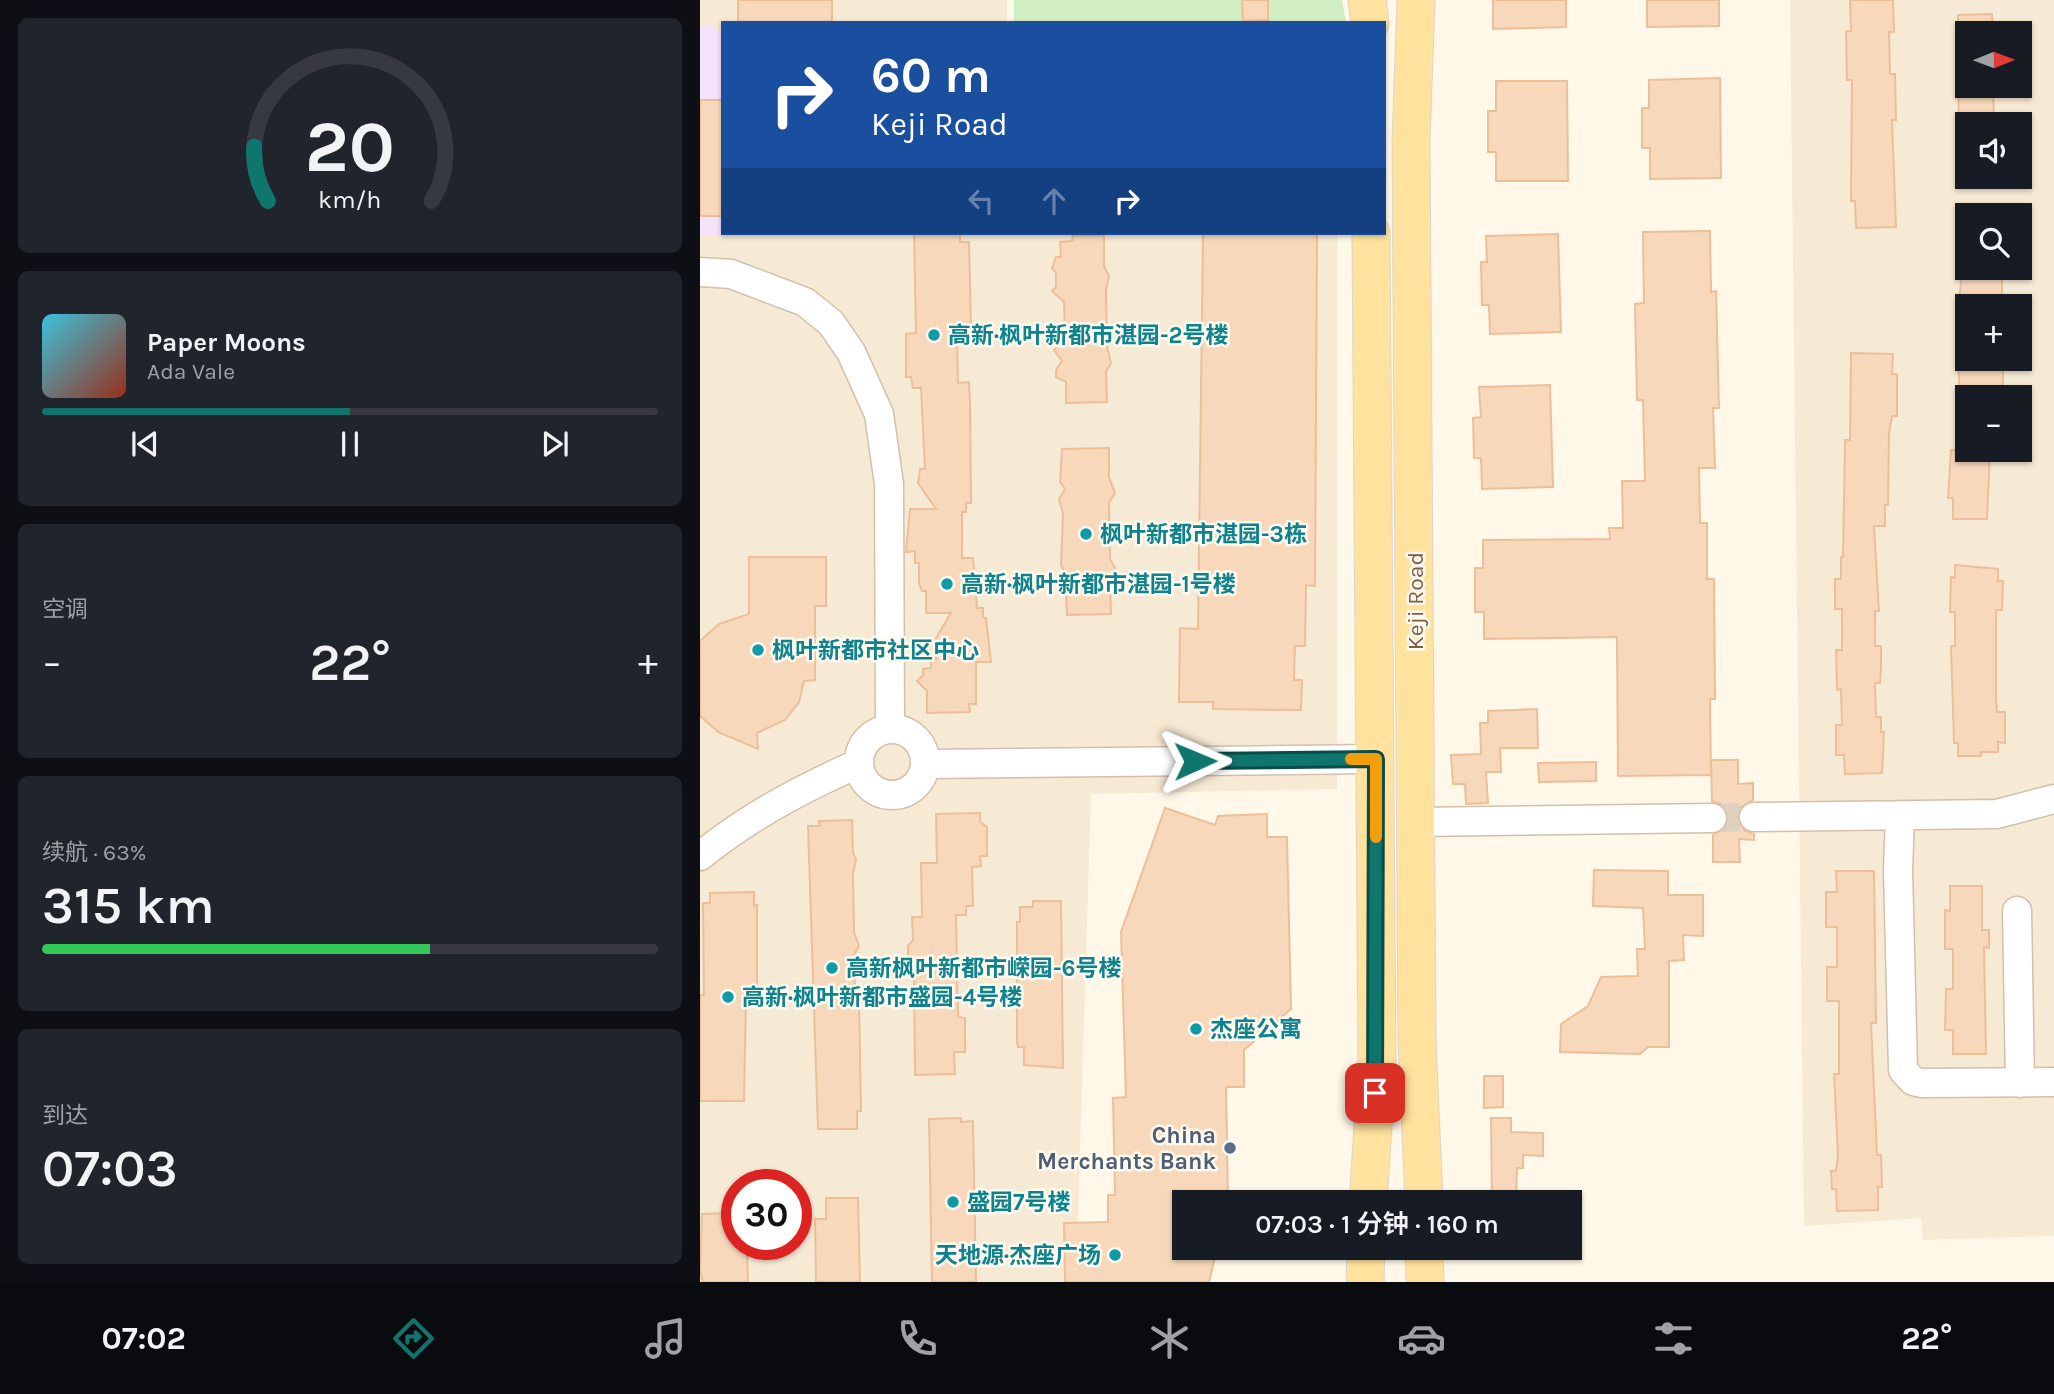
<!DOCTYPE html>
<html lang="zh">
<head>
<meta charset="utf-8">
<style>
	body { margin:0; font-family:Karla,"Noto Sans SC",sans-serif; background:#20242c; color:#f1f3f6; height:100vh; display:flex; flex-direction:column; font-size:26px; white-space:nowrap }
	* { box-sizing:border-box; margin:0 }
	p { font-size:23px; color:#9ea1a6 }
	.icon { flex:none; width:38px; height:38px; fill:none; stroke:currentColor; stroke-width:2; stroke-linecap:round; stroke-linejoin:round }
	.map { position:relative; flex:1; overflow:hidden }
	.side { display:flex; flex-direction:column; gap:18px; padding:18px; background:#0d0f14; width:700px }
	.side>* { flex:none }
	.hud { position:absolute; left:21px; top:21px; width:665px; height:214px; border-radius:0px; box-shadow:0 2px 5px #0004; background:#1a4fa0; color:#fff; overflow:hidden }
	.needle { width:46px; rotate:89deg }
	.controls { position:absolute; left:1255px; top:21px; display:grid; gap:14px }
	.controls a { display:grid; place-items:center; width:77px; height:77px; border-radius:0px; background:#171b24; box-shadow:0 2px 5px #0004; font-size:35px }
	.speed { position:absolute; left:21px; top:1169px; display:flex; gap:14px; font-size:35px; font-weight:700; text-align:center }
	.speed>* { display:grid; place-content:center; width:91px; height:91px; border-radius:50%; background:#171b24; box-shadow:0 2px 5px #0004; line-height:1 }
	.speed .limit { border:10px solid #d22; background:#fff; color:#111 }
	.pin { position:absolute; display:grid; place-items:center; width:60px; height:60px; color:#fff; margin:-30px; border-radius:14px; box-shadow:0 4px 10px #0006 }
	.me { position:absolute; width:77px; margin:-38px; rotate:89deg; stroke-linejoin:round; filter:drop-shadow(0 0 5px #0008) }
	.turn { display:flex; align-items:center; gap:24px; height:147px; padding:0 35px; font-size:32px }
	.turn .icon { width:91px; height:91px; stroke-width:2.5 }
	.turn b { display:block; font-size:49px; line-height:60px }
	.lanes { display:flex; align-items:center; height:66px; padding:0 35px; background:#0003; justify-content:center; gap:35px; direction:ltr }
	.lanes .off { opacity:.35 }
	.big { font-size:52px; font-weight:600; line-height:1.1 }
	.side .widget { flex:1; display:flex; flex-direction:column; justify-content:center; gap:10px; min-width:0; padding:0 24px; border-radius:10px; background:#20242c }
	.side .dial { align-items:center; gap:0 }
	.dial svg { height:182px; overflow:visible; fill:none; stroke:#363941; stroke-width:7; stroke-linecap:round; text-anchor:middle }
	.dial text { fill:#f1f3f6; stroke:none }
	.song { display:flex; align-items:center; gap:21px }
	.cover { width:84px; height:84px; border-radius:10px; background:linear-gradient(135deg,hsl(190 70% 55%),hsl(10 70% 35%)) }
	.played { height:7px; border-radius:4px; background:linear-gradient(90deg,#0f766e 50%,#363941 50%) }
	.keys { display:flex; justify-content:space-around; direction:ltr }
	.heat { display:flex; justify-content:space-between; align-items:center; font-size:38px; direction:ltr }
	.charge { height:10px; border-radius:5px; background:linear-gradient(90deg,#34c759 63%,#363941 0) }
	.trip { position:absolute; left:472px; top:1190px; width:410px; height:70px; border-radius:0px; background:#171b24; box-shadow:0 2px 5px #0004; font-weight:600; line-height:70px; text-align:center }
	.menu { display:flex; height:112px; justify-content:space-around; align-items:center; background:#090b0e; color:#9ea1a6 }
	.menu .icon { width:49px; height:49px }
	.menu .active { color:#0f766e }
	.menu b { font-size:32px; color:#f1f3f6 }
	main { display:flex; flex:1; min-height:0 }
	.map>svg:first-child { display:block }
	.residential { fill:#f7ead4; fill-rule:evenodd }
	.education { fill:#f4e3fb }
	.green { fill:#d1efc3 }
	.building { fill:#f7d8bb; stroke:#ecbf99; stroke-width:2 }
	.lines { fill:none; stroke-linecap:round; stroke-linejoin:round }
	.minor-tunnel { stroke:#ded1bf; stroke-width:28; stroke-dasharray:28 14; stroke-linecap:butt }
	.minor-casing { stroke:#d3bfaa; stroke-width:31 }
	.major-casing { stroke:#ddd5cf; stroke-width:39 }
	.minor { stroke:#fff; stroke-width:28 }
	.major { stroke:#ffe29d; stroke-width:37 }
	.route-casing { stroke:#0a4d48; stroke-width:18 }
	.route { stroke:#0f766e; stroke-width:12 }
	.slow { stroke:#f59e0b; stroke-width:12 }
	.culture-dot { fill:#0f9aa8; stroke:#fffaef; stroke-width:2.5 }
	.service-dot { fill:#5c6f8a; stroke:#fffaef; stroke-width:2.5 }
	.labels { text-anchor:middle; stroke-width:5; stroke-linejoin:round; paint-order:stroke }
	.culture-label { font-size:23px; font-weight:bold; fill:#0d838f; stroke:#fffaef; text-anchor:start }
	.street-label { font-size:23px; fill:#7c5e47; stroke:#fffaef }
	.service-label { font-size:23px; font-weight:bold; fill:#4e5e75; stroke:#fffaef; text-anchor:end }
</style>
</head>
<body>
<main>
<section class="side">
<div class="widget dial"><svg viewBox="0 0 100 80">
<path d="M14 69A42 42 0 1 1 86 69"/>
<path d="M14 69A42 42 0 0 1 8 45" stroke="#0f766e"/>
<text x="50" y="56" font-size="32" font-weight="700">20</text>
<text x="50" y="72" font-size="11">km/h</text>
</svg></div>
<div class="widget">
<div class="song"><i class="cover"></i><div><b>Paper Moons</b><p>Ada Vale</p></div></div>
<div class="played"></div>
<div class="keys"><svg class="icon" aria-label="previous" viewBox="0 0 24 24"><path d="M18 5L8 12l10 7zM5 5v14"/></svg><svg class="icon" aria-label="pause" viewBox="0 0 24 24"><path d="M8 5v14M16 5v14"/></svg><svg class="icon" aria-label="next" viewBox="0 0 24 24"><path d="M6 5l10 7-10 7zM19 5v14"/></svg></div>
</div>
<div class="widget"><p>空调</p>
<div class="heat"><a>−</a><b class="big">22°</b><a>+</a></div>
</div>
<div class="widget"><p>续航 · 63%</p><b class="big">315 km</b><div class="charge"></div></div>
<div class="widget"><p>到达</p><b class="big">07:03</b></div>
</section>
<div class="map">
<svg width="1354" height="1282" viewBox="0 0 1354 1282">
	<rect width="100%" height="100%" fill="#fff7e7"/>
	<path class="residential" d="M0,0h307v23h-284v210h614v556l-246,5 -15,488h-376zM37,1185h59v59h-59z
		M1090,0h264v1236l-131,4 -2,-22 -117,8zM1267,33h53v53h-53zM1267,124h53v53h-53zM1267,215h53v53h-53zM1267,306h53v53h-53zM1267,397h53v53h-53z"/>
	<path class="education" d="M0,26h12l11,6v201l23,1 -46,1z"/>
	<path class="green" d="M314,0h328l4,23h-332z"/>
	<path class="building" d="M38,0h94v23h-94z
		M542,0h26v20l-25,1z
		M793,0h73v27l-73,2z
		M947,0h72v26l-72,1z
		M1150,0h43l1,32h-5l1,42h5l1,46h-4l4,107 -40,1 -1,-27h-4l1,-121h-5l-1,-49h5z
		M1292,14l1,19h-35v-18z
		M1020,78l1,100 -71,1v-31h-8v-40h7v-28z
		M796,81h71l1,100h-72v-29h-8v-41h8z
		M1258,86h35l1,38h-35z
		M0,100h23v116h-23z
		M1010,231l1,61 5,-1 3,117h-6l2,60h-16l1,55h7v56h7l1,120h-5l1,76 -93,1 -1,-139 -133,2v-27h-9v-44h8v-28l127,-1 -1,-11h14l-1,-47h23l-2,-81h-6l-2,-96 9,-1 -1,-71z
		M214,233h46v9h9l2,84h-10l1,10h-5l1,47 11,-1 1,18 1,103h-5v9h-4v46h11l4,50h6v9l3,1 5,44h-15v42h-7l1,8 -43,1v-22l-10,-10 6,-6v-6l8,-1v-9h5v-21l15,-25h-25v-22h-4l-3,-8v-20h-4v-12l-9,1 4,-43h26l-18,-26 2,-14h5l-4,-81h-8l-2,-11h-5v-43l10,-1z
		M503,233h114l-2,353 -9,-1 -1,61h-10l-1,34h8l-1,30 -88,-1v-7h-34l1,-74 18,1z
		M858,234l3,98 -71,2 -1,-29h-7l-1,-43h6l-1,-26z
		M373,235h31v31l5,10 -3,14 1,57 4,16 -5,9 1,30 -41,1v-21l-10,-5v-7l6,-9 -8,-11 11,-11 -1,-37 -12,-11 4,-4v-14l-4,-5 4,-11h5l-1,-15 12,-1z
		M1262,276l40,3v27h-44z
		M1151,353l42,1 -1,20h5v42h-5l-3,17 -1,72h-3v21h-11l5,85h-4v35h6v23l-1,14h-5l1,34h5v15h3l-2,41 -37,1 -1,-19h-8v-30h6l-1,-36 -4,1 -1,-40h6v-41h-7v-30h6v-22h2l2,-117h5z
		M1258,359h45v38h-43z
		M850,385l3,102 -71,2 -1,-31h-7l-1,-40 8,-1 -2,-30z
		M409,448v29l6,16 -6,10 1,56 5,9 1,7 -6,10 1,29 -44,1 -1,-19 -5,-9 5,-13 -5,-9 2,-52 -4,-14 6,-10 -5,-7 2,-33z
		M1251,450h39l-3,69h-34v-21h-5z
		M49,557h77v49h-11v74l-11,1 -5,21 -14,18 -28,13 1,16 -40,-17 -18,-16v-75l19,-17 30,-10z
		M1255,565l43,4v12h5l-1,29h-6v87l1,15h8v31l-7,-1v10h-17v4h-23v-13h-4l-3,-97h4v-34h-5l1,-35 4,1z
		M837,709l1,39h-38l1,24h-15l2,31 -22,1 -1,-20h-12l-2,-29 30,-1 -1,-31h8v-12z
		M1011,760h27v24l15,-1v17l-13,8 -3,10 8,13 9,3v6l-15,-1 1,23h-27v-27l13,-8 3,-10 -8,-13 -9,-3z
		M896,762v19l-57,1 -1,-19z
		M465,808l50,17 3,-9 49,-2v23h20l4,172 -47,41v37h-18l2,115h-43v46h26l-1,4 6,1 -7,29h-144l-1,-59 44,-1v-27h7l-2,-97 13,-1 -5,-165z
		M280,813v9l7,5v29h-7l1,10 -9,1 1,39h-7v9h-10l2,102 7,1v34h-11l1,22 -40,1 -1,-100 -6,-6v-23l5,-6 -1,-23h10l-1,-54h16l-1,-49z
		M152,820l1,32 3,8 -3,13 1,59 5,14 -5,9 1,43h4l2,113h-4v18h-39l-10,-303h12l-1,-5z
		M894,870l74,1v24h35v41l-20,-1 1,25 -15,1v86h-21l-8,7 -80,-2 1,-28 27,-18 13,-29 37,-1 -1,-27h8l-2,-41 -50,-2z
		M1136,871h38l2,152h-5l6,132h4l1,32h-4v23l-41,1 -1,-22h-4l-1,-18h5l2,-15 -4,-82h5v-73h-12v-34h10v-40h-11v-35h11z
		M1250,886h32v44h7v18l-5,-1 2,107h-33v-24h-8l1,-41h7v-40h-8v-39l5,1z
		M54,892v14l3,-1v93h-11l-2,103h-44v-106h4l-1,-92h7v-10z
		M333,901h28l2,167 -39,-3v-18h-6l-1,-5v-120h3v-15h13z
		M784,1076h19v31l-19,1z
		M261,1118v4l12,-1 3,161h-44l-3,-163z
		M791,1118h20v14l32,1v23l-20,-1v13h-6l-1,34h-24z
		M126,1198h32l2,84h-44l-1,-63h11z
		M35,1213l2,31h10l1,38h-45l-3,-12 2,-56z"/>
	<g class="lines">
		<path class="minor-tunnel" d="M1012,818l42,-1"/>
		<g class="minor-casing">
			<path id="minor" d="M0,272l31,2 74,28 26,21 20,29 28,62 10,70 1,245
				M159 762a33 33 0 1 1 66 0a33 33 0 1 1-66 0Z
				M225,764l450,-5
				M1200,815l-2,55 5,200 10,11 8,2 133,-1
				M1054,817l243,-3 57,-15
				M717,822l295,-4
				M0,856c53,-42 98,-65 159,-93
				M1317,911l3,172"/>
		</g>
		<g class="major-casing">
			<path id="major" d="M667,0l3,23
				M716,0l-5,142 6,898 7,162
				M668,1202l9,-136 -6,-833
				M724,1248l1,34
				M665,1282l1,-34"/>
		</g>
		<use href="#minor" class="minor"/>
		<use href="#major" class="major"/>
	</g>
	<g class="lines">
		<g class="route-casing">
			<path id="route" d="M495,761l181,-2 -1,334"/>
		</g>
		<use href="#route" class="route"/>
		<path class="slow" d="M651,759h25v78"/>
	</g>
	<g class="culture-dot">
		<circle cx="234" cy="335" r="7"/>
		<circle cx="386" cy="534" r="7"/>
		<circle cx="247" cy="584" r="7"/>
		<circle cx="58" cy="650" r="7"/>
		<circle cx="132" cy="968" r="7"/>
		<circle cx="28" cy="997" r="7"/>
		<circle cx="496" cy="1029" r="7"/>
		<circle cx="253" cy="1202" r="7"/>
		<circle cx="415" cy="1255" r="7"/>
	</g>
	<circle class="service-dot" cx="530" cy="1148" r="7"/>
	<g class="labels">
		<g class="culture-label">
			<text x="248" y="343">高新·枫叶新都市湛园-2号楼</text>
			<text x="400" y="542">枫叶新都市湛园-3栋</text>
			<text x="261" y="592">高新·枫叶新都市湛园-1号楼</text>
			<text x="72" y="658">枫叶新都市社区中心</text>
			<text x="146" y="976">高新枫叶新都市嵘园-6号楼</text>
			<text x="42" y="1005">高新·枫叶新都市盛园-4号楼</text>
			<text x="510" y="1037">杰座公寓</text>
			<text x="267" y="1210">盛园7号楼</text>
			<text x="401" y="1263" text-anchor="end">天地源·杰座广场</text>
		</g>
		<g class="street-label">
			<text transform="translate(715 601) rotate(-90)" y="8">Keji Road</text>
		</g>
		<g class="service-label">
			<text x="516" y="1143">China<tspan x="516" dy="26">Merchants Bank</tspan></text>
		</g>
	</g>
</svg>
<div class="controls">
<a><svg class="needle" viewBox="-14 -14 28 28"><path d="M0-13l5 13h-10z" fill="#e53935"/><path d="M0 13l5-13h-10z" fill="#9ea1a6"/></svg></a>
<a><svg class="icon" aria-label="sound" viewBox="0 0 24 24"><path d="M4 9h4l5-4v14l-5-4H4zM17 9q2 3 0 6"/></svg></a>
<a><svg class="icon" aria-label="search" viewBox="0 0 24 24"><circle cx="10" cy="10" r="6"/><path d="M15 15l6 6"/></svg></a>
<a>+</a>
<a>−</a>
</div>
<div class="speed"><div class="limit">30</div></div>
<div class="pin" style="left:675px;top:1093px;background:#d93025"><svg class="icon" aria-label="arrive" viewBox="0 0 24 24"><path d="M6 21V4h12l-3 4 3 4H6"/></svg></div>
<svg class="me" style="left:495px;top:761px" viewBox="-20 -20 40 40"><path d="M0-17L14 15 0 8-14 15z" fill="#0f766e" stroke="#fff" stroke-width="4"/></svg>
<div class="trip">07:03 · 1 分钟 · 160 m</div>
<div class="hud">
<div class="turn"><svg class="icon" aria-label="right" viewBox="0 0 24 24"><path d="M7 20v-9h11M14 6l5 5-5 5"/></svg><div><b>60 m</b>Keji Road</div></div>
<div class="lanes"><svg class="icon off" aria-label="left" viewBox="0 0 24 24"><path d="M17 20v-9H6M10 6l-5 5 5 5"/></svg><svg class="icon off" aria-label="ahead" viewBox="0 0 24 24"><path d="M12 20V5M6 11l6-6 6 6"/></svg><svg class="icon" aria-label="right" viewBox="0 0 24 24"><path d="M7 20v-9h11M14 6l5 5-5 5"/></svg></div>
</div>
</div>
</main>
<nav class="menu">
<b>07:02</b>
<svg class="icon active" aria-label="directions" viewBox="0 0 24 24"><path d="M12 3l9 9-9 9-9-9zM9 14v-3h6M13 9l2 2-2 2"/></svg>
<svg class="icon" aria-label="music" viewBox="0 0 24 24"><path d="M9 18V5l10-2v13"/><circle cx="6" cy="18" r="3"/><circle cx="16" cy="16" r="3"/></svg>
<svg class="icon" aria-label="phone" viewBox="0 0 24 24"><path d="M5 4h4l2 5-3 2q2 4 5 5l2-3 5 2v4C11 20 4 13 5 4z"/></svg>
<svg class="icon" aria-label="climate" viewBox="0 0 24 24"><path d="M12 3v18M4 7l16 10M4 17L20 7"/></svg>
<svg class="icon" aria-label="car" viewBox="0 0 24 24"><path d="M5 17H2v-5l4-1 3-4h7l3 4 3 1v5h-3M9 17h6M6 11h13"/><circle cx="7" cy="17" r="2"/><circle cx="17" cy="17" r="2"/></svg>
<svg class="icon" aria-label="filters" viewBox="0 0 24 24"><path d="M4 7h16M4 17h16"/><circle cx="9" cy="7" r="2"/><circle cx="15" cy="17" r="2"/></svg>
<b>22°</b>
</nav>
</body>
</html>
